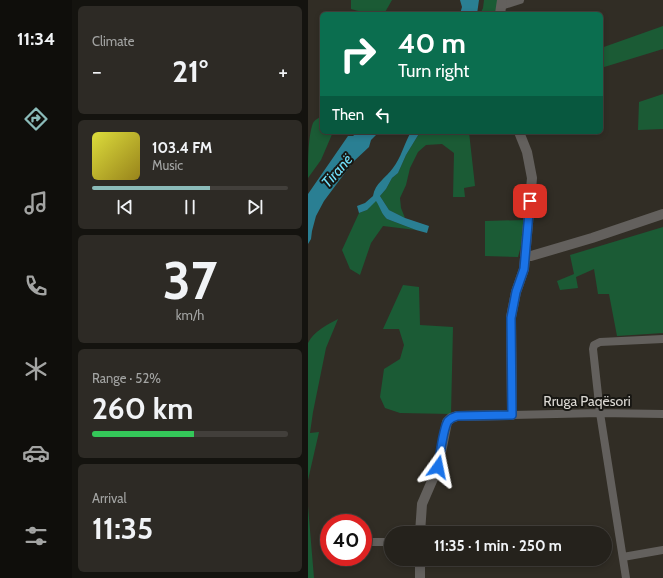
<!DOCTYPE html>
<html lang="en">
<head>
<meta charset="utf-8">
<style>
	body { margin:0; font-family:Cabin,sans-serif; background:#2d2a25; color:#f1f3f6; height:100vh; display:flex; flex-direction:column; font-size:15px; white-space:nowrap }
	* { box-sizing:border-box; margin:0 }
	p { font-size:13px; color:#a3a4a3 }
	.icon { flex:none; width:22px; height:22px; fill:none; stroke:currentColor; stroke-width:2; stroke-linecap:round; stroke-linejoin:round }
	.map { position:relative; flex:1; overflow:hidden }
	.panel { display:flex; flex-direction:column; gap:6px; padding:6px; background:#14130f; width:236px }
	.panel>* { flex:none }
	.hud { position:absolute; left:12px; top:12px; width:283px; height:122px; border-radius:6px; box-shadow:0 2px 6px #0003,0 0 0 1px #423f3b; background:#0b6e4f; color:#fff; overflow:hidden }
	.speed { position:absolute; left:12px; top:514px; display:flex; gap:8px; font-size:20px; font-weight:700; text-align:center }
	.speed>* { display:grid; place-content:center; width:52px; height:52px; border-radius:50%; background:#25221c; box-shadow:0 2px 6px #0003,0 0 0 1px #423f3b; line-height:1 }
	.speed .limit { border:6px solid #d22; background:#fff; color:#111 }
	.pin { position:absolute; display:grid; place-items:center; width:34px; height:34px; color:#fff; margin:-17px; border-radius:8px; box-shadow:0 2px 6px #0006 }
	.me { position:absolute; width:44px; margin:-22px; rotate:12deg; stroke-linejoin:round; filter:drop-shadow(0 0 3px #0008) }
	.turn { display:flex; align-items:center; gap:14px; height:84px; padding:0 12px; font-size:18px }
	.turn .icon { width:52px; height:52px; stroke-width:2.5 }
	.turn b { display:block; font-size:28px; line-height:34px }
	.then { display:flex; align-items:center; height:38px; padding:0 12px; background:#0003; gap:8px; font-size:15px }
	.big { font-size:30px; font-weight:800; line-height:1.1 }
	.panel .tile { flex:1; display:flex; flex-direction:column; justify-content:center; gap:6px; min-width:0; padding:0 14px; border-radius:6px; background:#2d2a25 }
	.panel .dial { align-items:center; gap:0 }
	.dial b { font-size:52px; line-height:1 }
	.song { display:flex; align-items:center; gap:12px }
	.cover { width:48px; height:48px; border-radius:6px; background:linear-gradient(135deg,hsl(60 70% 55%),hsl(50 70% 35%)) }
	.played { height:4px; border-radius:2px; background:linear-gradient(90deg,#8bbbb9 60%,#423f3b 60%) }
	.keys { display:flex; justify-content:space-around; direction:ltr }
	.heat { display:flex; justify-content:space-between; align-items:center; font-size:22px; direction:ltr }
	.charge { height:6px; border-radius:3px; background:linear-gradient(90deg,#34c759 52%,#423f3b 0) }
	.trip { position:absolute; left:76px; top:526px; width:228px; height:40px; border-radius:20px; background:#25221c; box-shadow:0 2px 6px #0003,0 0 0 1px #423f3b; font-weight:800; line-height:40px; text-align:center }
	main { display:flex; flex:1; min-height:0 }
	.tab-bar { display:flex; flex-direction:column; width:72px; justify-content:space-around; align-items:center; background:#0f0e0b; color:#a3a4a3 }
	.tab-bar .icon { width:28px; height:28px }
	.tab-bar .active { color:#8bbbb9 }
	.tab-bar b { font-size:18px; color:#f1f3f6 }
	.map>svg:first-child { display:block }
	.green { fill:#1b5b35 }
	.water { fill:#2a7f93 }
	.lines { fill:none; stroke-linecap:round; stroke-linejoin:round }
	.minor { stroke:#63605d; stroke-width:8 }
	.tertiary { stroke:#63605d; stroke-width:10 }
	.route-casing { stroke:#114b97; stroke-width:10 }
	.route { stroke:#1a73e8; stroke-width:7 }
	.labels { text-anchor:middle; stroke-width:4; stroke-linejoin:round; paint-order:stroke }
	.street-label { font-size:14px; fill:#dbd8d3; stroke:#171612 }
	.water-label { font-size:15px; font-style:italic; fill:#72e1fc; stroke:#171612 }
</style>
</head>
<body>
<main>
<nav class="tab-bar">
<b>11:34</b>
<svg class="icon active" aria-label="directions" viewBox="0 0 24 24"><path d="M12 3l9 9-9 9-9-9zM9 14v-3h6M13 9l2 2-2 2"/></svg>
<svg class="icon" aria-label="music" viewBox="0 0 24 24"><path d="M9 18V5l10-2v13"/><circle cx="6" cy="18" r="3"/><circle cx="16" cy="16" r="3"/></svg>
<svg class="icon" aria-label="phone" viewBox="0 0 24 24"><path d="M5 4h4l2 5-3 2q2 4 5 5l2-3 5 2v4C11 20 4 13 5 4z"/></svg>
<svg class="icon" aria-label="climate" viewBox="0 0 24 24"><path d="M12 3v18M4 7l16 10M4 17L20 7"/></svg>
<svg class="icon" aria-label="car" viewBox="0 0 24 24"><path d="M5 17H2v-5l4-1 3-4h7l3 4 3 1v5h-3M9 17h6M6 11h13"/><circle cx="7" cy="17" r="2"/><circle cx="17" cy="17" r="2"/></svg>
<svg class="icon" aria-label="filters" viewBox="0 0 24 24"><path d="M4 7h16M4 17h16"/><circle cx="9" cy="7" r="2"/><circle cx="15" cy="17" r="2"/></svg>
</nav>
<section class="panel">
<div class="tile"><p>Climate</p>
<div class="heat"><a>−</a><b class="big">21°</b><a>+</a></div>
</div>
<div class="tile">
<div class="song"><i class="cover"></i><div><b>103.4 FM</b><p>Music</p></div></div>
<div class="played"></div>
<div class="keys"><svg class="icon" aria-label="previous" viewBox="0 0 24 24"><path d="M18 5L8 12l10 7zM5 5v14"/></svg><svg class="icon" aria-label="pause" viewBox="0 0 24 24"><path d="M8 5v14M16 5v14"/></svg><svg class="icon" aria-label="next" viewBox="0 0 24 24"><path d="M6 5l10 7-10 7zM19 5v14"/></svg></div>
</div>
<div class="tile dial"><b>37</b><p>km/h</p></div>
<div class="tile"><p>Range · 52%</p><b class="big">260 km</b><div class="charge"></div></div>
<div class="tile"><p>Arrival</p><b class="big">11:35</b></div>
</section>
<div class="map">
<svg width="355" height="578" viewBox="0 0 355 578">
	<rect width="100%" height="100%" fill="#312d25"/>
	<path class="green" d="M43,0h41l-8,14h-15l-18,-5z
		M176,0h14l-2,14h-16l3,-6z
		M355,26v23l-62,19v-20z
		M355,94v35l-25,1 1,-28z
		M14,115v17h11l-12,28 -13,18c0,-16 0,-42 5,-55 2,-4 7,-5 9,-8z
		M112,132h49l6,54 -11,2 1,9h-12l1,-44 -12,-9 -16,1 -8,7 -8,16 -4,17 -6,13 1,10 4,10 -16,-8 -9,-14 6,-7 6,-11 6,-5 8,-18z
		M68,200c4,6 6,15 11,19l29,11 -33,-4 -12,17 -11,32 -10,-6 -8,-19 17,-37 8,-3z
		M216,220l-3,26 -3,11 -33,-1v-35z
		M355,227v106l-46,3 -8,-42h-11l-4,-25 -18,8 2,11 -18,2 -3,-9 17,-7 -4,-19z
		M95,285l16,2 1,38 33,2 -2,87 -51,-1 -15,-5 -5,-11 4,-28 16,-10 4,-14 -5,-16h-16z
		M30,319l-12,29 -13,64 -3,21 9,-1 -11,48v-137c6,-12 19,-18 30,-24z
		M0,506l6,72h-6z"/>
	<path class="water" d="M152,0h19l-2,14h-17l2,-7z
		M50,132h21l-8,8 -2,7 -16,15 -29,39 -8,15 -4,15 -1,8 -3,5v-50l40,-58h5z
		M103,132h9l-14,23 -8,18 -6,5 -6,11 -6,7 9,14 16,8 24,8 -2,7 -11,-3 -29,-11c-5,-4 -7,-12 -11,-18l-9,9 -8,3 -2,-7 8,-3 8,-7c2,-13 13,-18 20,-28 8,-10 11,-24 18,-36z"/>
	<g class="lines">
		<path class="minor" d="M193,6l19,-6
			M204,415l88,-2 63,1
			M55,542h28
			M315,557l40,-7
			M112,562l49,-3
			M318,578l-26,-165 -7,-64 1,-4 6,-3 63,-3"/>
		<path class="tertiary" d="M192,14l2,-14
			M217,256h6l61,-18 71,-24
			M112,533l2,-29 16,-37 9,-45 4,-4 6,-2 55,-1 -1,-98 5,-25 8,-23 8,-91 -5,-26 -8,-20
			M112,559v19"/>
	</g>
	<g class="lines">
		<g class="route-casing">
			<path id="route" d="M130,467c2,-11 5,-39 10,-46 3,-3 5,-4 9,-5l55,-1 -1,-97 5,-26 8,-23 6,-68"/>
		</g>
		<use href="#route" class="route"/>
	</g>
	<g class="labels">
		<g class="street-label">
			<text x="279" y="406">Rruga Paqësori</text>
		</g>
		<g class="water-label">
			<text transform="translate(29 171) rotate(-49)" y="5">Tiranë</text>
		</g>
	</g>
</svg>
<div class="speed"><div class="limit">40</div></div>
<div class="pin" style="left:222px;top:201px;background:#d93025"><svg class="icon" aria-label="arrive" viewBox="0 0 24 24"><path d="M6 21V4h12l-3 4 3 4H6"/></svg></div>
<svg class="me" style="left:130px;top:467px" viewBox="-20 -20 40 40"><path d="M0-17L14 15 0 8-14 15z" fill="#1a73e8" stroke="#fff" stroke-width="4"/></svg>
<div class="trip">11:35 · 1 min · 250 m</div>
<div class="hud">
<div class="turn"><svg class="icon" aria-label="right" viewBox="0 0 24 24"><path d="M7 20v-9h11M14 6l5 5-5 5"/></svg><div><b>40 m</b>Turn right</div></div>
<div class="then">Then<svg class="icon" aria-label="left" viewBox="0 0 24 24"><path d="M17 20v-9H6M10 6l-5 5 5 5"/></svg></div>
</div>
</div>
</main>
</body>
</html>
